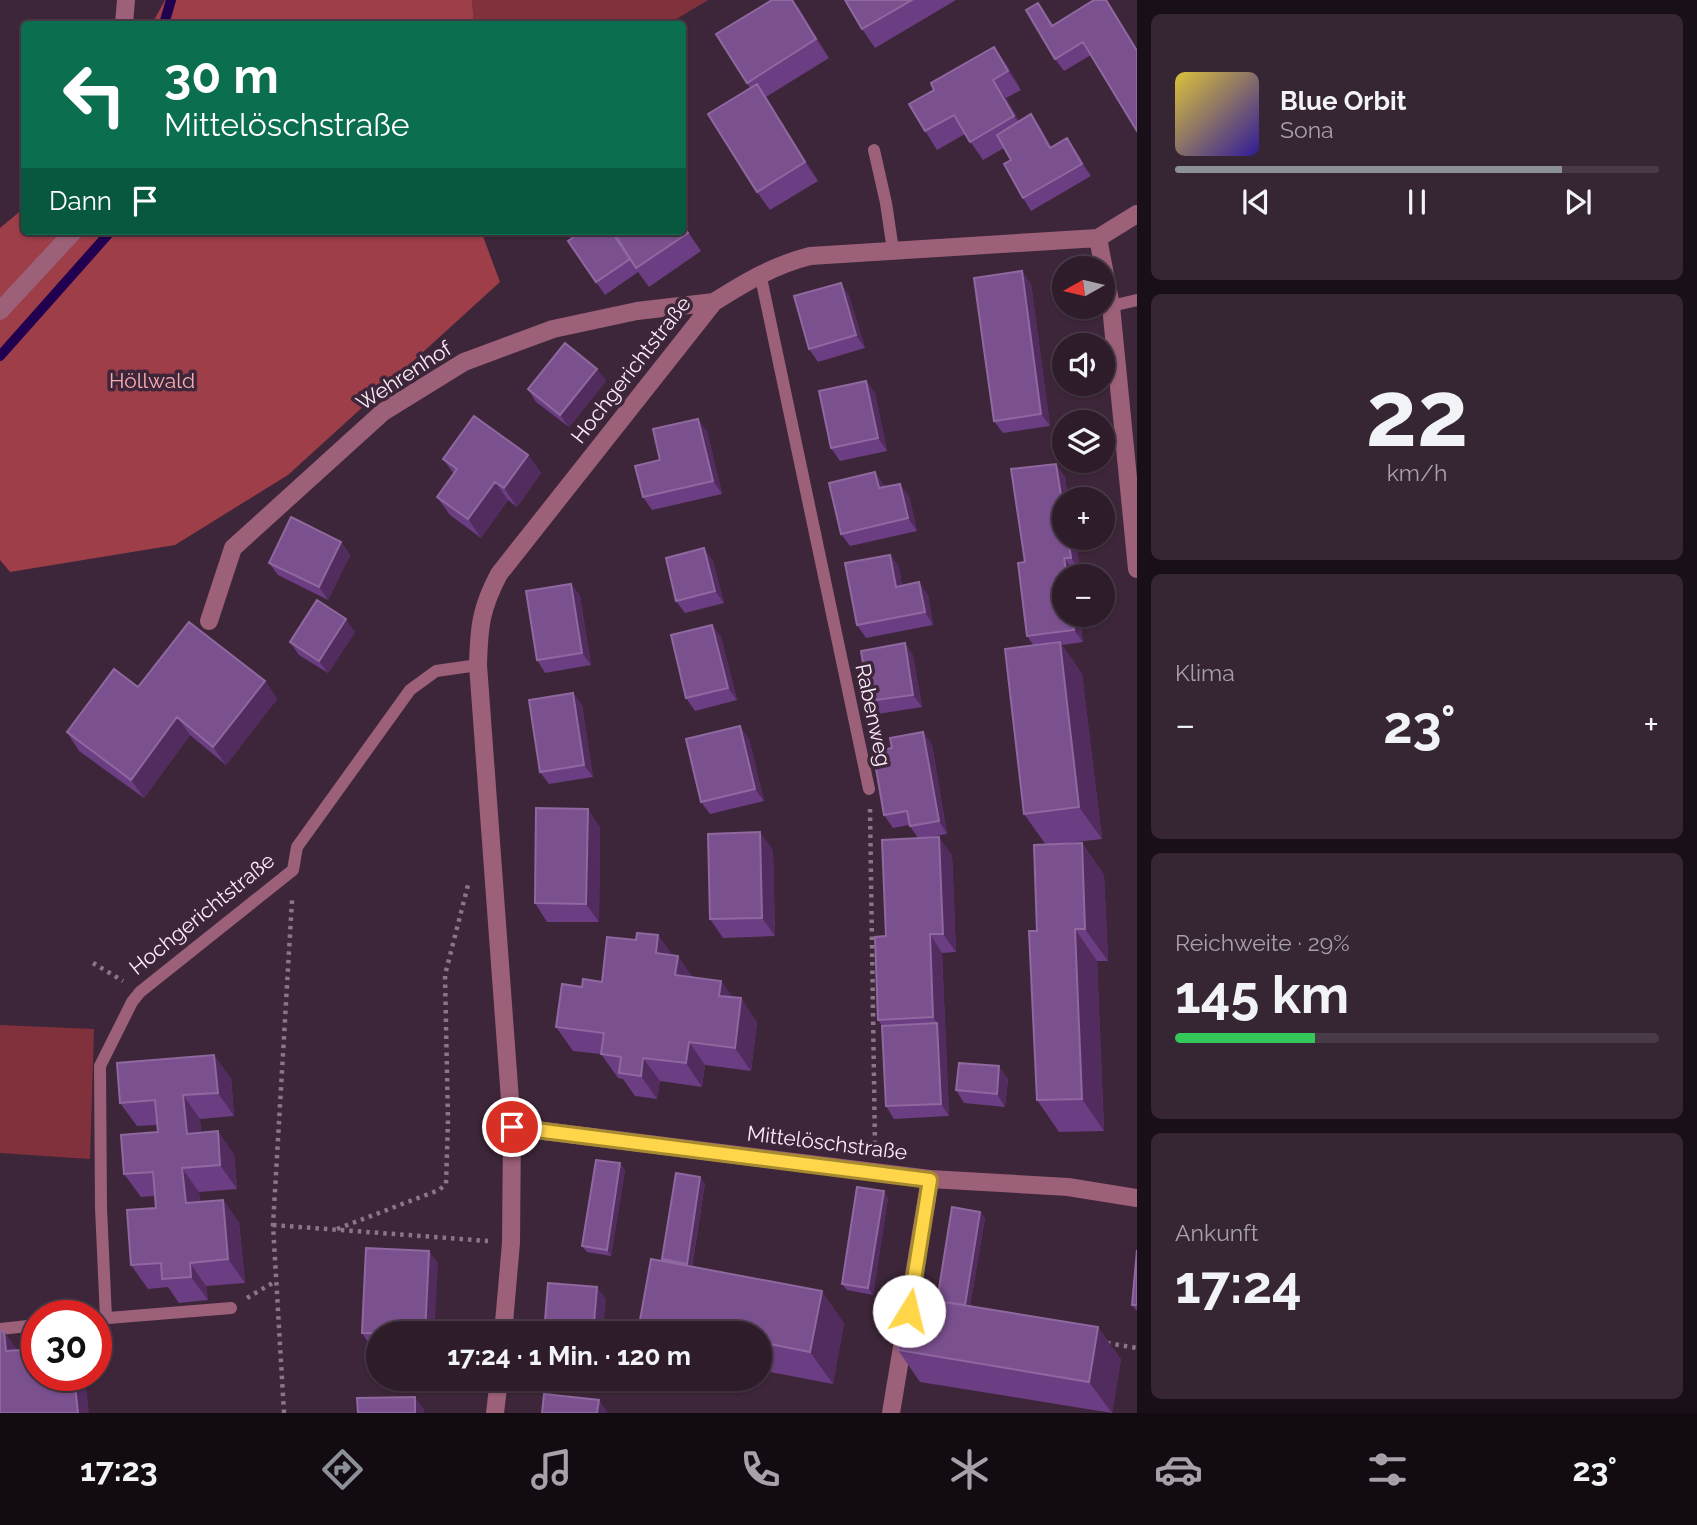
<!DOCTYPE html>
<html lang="de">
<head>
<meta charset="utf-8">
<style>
	body { margin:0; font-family:Raleway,sans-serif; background:#362533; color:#f1f3f6; height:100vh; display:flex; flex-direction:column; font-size:26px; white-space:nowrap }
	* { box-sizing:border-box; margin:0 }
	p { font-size:23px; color:#a7a1a9 }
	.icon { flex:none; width:38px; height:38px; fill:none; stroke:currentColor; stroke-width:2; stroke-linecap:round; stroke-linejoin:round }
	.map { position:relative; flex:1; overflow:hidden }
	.side { display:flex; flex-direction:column; gap:14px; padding:14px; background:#190f18; width:560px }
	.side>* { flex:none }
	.hud { position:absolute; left:21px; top:21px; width:665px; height:214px; border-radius:7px; box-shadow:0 2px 5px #0004,0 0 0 2px #493a47; background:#0b6e4f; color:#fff; overflow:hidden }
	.needle { width:46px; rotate:262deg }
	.controls { position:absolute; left:1052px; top:256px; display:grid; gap:14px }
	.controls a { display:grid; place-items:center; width:63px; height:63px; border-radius:50%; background:#2e1c2b; box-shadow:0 2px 5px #0004,0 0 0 2px #493a47; font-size:35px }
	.speed { position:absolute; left:21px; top:1300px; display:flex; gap:14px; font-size:35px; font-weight:700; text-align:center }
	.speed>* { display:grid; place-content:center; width:91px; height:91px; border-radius:50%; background:#2e1c2b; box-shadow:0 2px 5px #0004,0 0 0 2px #493a47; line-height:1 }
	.speed .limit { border:10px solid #d22; background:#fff; color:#111 }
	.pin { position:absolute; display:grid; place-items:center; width:60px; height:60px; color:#fff; margin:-30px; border:4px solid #fff; border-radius:50%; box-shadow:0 2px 7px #0007 }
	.me { position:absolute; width:77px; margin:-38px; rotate:9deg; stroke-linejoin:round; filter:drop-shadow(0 0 5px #0008) }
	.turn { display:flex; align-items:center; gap:24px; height:147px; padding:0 28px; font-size:32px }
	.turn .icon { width:91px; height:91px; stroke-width:2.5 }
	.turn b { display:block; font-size:49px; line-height:60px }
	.then { display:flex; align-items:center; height:66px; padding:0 28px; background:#0003; gap:14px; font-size:26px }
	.big { font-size:52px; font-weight:700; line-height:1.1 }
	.side .card { flex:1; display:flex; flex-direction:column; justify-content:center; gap:10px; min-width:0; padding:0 24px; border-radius:10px; background:#362533 }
	.side .dial { align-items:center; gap:0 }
	.dial b { font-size:91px; line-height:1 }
	.song { display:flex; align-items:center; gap:21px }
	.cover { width:84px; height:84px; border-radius:10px; background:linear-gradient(135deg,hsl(50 70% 55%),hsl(250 70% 35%)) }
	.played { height:7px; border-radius:4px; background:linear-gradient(90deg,#8c9099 80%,#493a47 80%) }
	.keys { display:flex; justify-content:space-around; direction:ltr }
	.heat { display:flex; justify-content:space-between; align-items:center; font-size:38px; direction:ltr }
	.charge { height:10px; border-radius:5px; background:linear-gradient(90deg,#34c759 29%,#493a47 0) }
	.trip { position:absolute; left:366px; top:1321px; width:406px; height:70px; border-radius:35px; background:#2e1c2b; box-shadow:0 2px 5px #0004,0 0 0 2px #493a47; font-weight:700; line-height:70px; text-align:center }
	.tab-bar { display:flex; height:112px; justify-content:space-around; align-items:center; background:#120b11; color:#a7a1a9 }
	.tab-bar .icon { width:49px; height:49px }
	.tab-bar .on { color:#8c9099 }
	.tab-bar b { font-size:32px; color:#f1f3f6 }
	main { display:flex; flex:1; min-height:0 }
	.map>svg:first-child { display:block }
	.green { fill:#81313b }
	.forest { fill:#9d3e49 }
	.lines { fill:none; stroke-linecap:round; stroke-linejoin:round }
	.stream { stroke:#20004f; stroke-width:10 }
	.path { stroke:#8a7686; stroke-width:4.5; stroke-dasharray:3.5 5; stroke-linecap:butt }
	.lane { stroke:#9c6078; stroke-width:12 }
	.street { stroke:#9c6078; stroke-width:18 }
	.wall { fill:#6b3d82 }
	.shaded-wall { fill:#522c5f }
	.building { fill:#7b508f; stroke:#8f689f; stroke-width:2 }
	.route-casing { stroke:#a68a30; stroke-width:18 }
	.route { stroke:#ffd54a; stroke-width:12 }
	.labels { text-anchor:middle; stroke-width:7; stroke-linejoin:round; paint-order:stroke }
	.street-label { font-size:21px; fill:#fcecf8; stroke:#3d2639 }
	.park-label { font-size:21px; fill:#fbacb0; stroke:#3d2639 }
</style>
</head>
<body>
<main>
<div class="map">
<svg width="1137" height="1413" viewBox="0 0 1137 1413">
	<rect width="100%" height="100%" fill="#3d2639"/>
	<path class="green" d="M472,0h236l-40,24h-194z
		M0,1025l94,4 -4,130 -90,-6z"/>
	<path class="forest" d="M165,0h307l2,24h-322z
		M24,208v23h457l19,51 -212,193 -113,70 -165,27 -10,-12v-332z"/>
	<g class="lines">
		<path class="stream" d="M164,24l7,-24
			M0,356l111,-125"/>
		<path class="path" d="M870,809l5,338
			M93,963l30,18
			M273,1225l215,16
			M337,1229l102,-39 7,-6 2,-63 -3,-146 23,-90
			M247,1298l29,-17
			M1107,1343l30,5
			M284,1413l-11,-188 19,-325"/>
		<path class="lane" d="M874,150l12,53 7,47
			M760,273l109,516
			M1111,306l26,-6
			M106,1318l-5,-110 -1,-142 32,-64 8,-10 153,-122 4,-23 113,-157 26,-19 42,-6
			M96,1319l135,-11
			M0,1329l37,-4"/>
		<path class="street" d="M124,24l2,-24
			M1098,238l13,68 26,263
			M0,311l74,-80
			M209,621l24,-73 150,-136 81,-50 89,-33 84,-18 77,-9
			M512,1127l418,52 138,8 69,11
			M503,1334l8,-91 1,-116 -34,-462c1,-39 3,-57 21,-91l215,-272c32,-20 60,-37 96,-46l288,-18 39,-24
			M495,1413l4,-34
			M891,1413l39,-234"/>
	</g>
	<path class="wall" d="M772,0h21l36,58 -63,39 52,84 -48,29 -13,-18 -7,-104 -34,-54z
		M845,0h111l-81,48 -13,-19z
		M1107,0l30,49v82l-46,-76 -27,16 -9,-12 -17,-56 15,22z
		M1007,65l14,25 -15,8 13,23 12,-7 9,13 12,21 24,3 15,25 -60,35 -8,-13 -12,-38 -7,-12 -21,12 -18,-26 -28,16 -12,-19z
		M682,223l19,28 -52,36 -11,-15 -33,23 -37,-54 43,-10 20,29 51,-29z
		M841,283l8,13 16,52 -47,14 -9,-13z
		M1031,284l19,142 -47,7 -9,-12z
		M597,369l9,12 -37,46 -33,-25 -8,-13z
		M866,381l9,12 12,58 -47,10 -9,-13z
		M707,431l15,63 -70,16 -9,-13 17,-37z
		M528,455l13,18 -24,34 -9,-7 -27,38 -31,-23 -13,-18 17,-23 -11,-15z
		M1065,477l3,22h-4v38h11l5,33h-7l1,6h-10v38h15l4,28 -21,3 20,29 20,165 -44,5 24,-1 22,32 4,86h-11l7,170 -45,1 -22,-32v-169l9,-86 -22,-31 10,-168 -7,-10 -2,-74z
		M884,485l1,2 24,9 8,35 -67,15 -9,-12z
		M341,542l9,13 -22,45 -50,-25 -9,-12z
		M890,555l9,12 3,19 26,9 5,30 -67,13 -9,-13z
		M713,561l11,42 -39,10 -9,-12z
		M571,584l9,12 11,69 -46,8 -8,-13z
		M712,625l9,12 16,63 -42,11 -9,-13z
		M355,632l-27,41 -29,-18 -9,-13z
		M905,643l8,13 9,51 -44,7 -9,-13z
		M265,681l12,18 -51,66 -36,-30 -46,63 -65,-47 -12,-19 71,-45z
		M573,693l9,12 11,72 -44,7 -9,-12z
		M923,732l9,13 15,89 -22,4 27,17 4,97 -14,1 7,163 -55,3 -8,-13 -4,-80 -4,-6 8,-84 32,-98 -9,-13 -16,3 -9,-13 8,-67z
		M749,739l15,62 -54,13 -9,-12z
		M600,827l-1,95h-52l-12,-19z
		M773,850l2,86 -52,2 -13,-19z
		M658,935l14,20 21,22 28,4 11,16 25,25 -6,49 -46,-6 -3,22 -42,-6 -3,18 -22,-3 -12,-17 -5,-1 -17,-24 -28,-3 -17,-24 46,-45 34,-42z
		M231,1078l3,38 -34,3 1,13 33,22 3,35 -38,3 1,10 23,-2 16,23 6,60 -39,3 2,14 -29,3 -11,-16 -20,2 -17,-24 25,-57 -1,-12 -14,1 -17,-23 34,-42 -1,-7 -20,1 -17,-23z
		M1008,1079l-3,28 -41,-4 -8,-13z
		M625,1170l-14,86 -24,-4 -5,-6z
		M705,1183l-13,84 152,56 -11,61 -73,-14v-36h-110l-10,-14 24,-59 -2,-2z
		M888,1198l-15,97 -26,-5 -5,-6z
		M980,1212l5,6 -15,88 151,53 -9,54 -192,-31 -22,-32 39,-49z
		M1137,1250v61l-5,-6z
		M429,1251l9,13 -60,70v11h-8l-8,-12z"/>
	<path class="shaded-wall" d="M792,0l8,9 29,49 -13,-19z
		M1107,0l30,49v2z
		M994,47l13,18 14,25 -13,-19z
		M993,80l13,18 21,36 -13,-18z
		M757,84l13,18 48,79 -13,-19z
		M1031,114l9,13 19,34 -9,-13z
		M1067,138l9,13 15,25 -9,-12z
		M1022,271l9,13 19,142 -9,-12z
		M841,283l8,13 16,52 -9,-13z
		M597,369l9,12 -37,46 -9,-12z
		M866,381l9,12 12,58 -9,-13z
		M698,419l9,12 15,63 -9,-13z
		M528,455l13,18 -24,34 -13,-19z
		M1056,464l9,13 3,22h-4v15z
		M875,472l9,13 4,16 -9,-13z
		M495,482l13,18 -27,38 -13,-19z
		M900,484l9,12 8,35 -9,-13z
		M1068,537h7l5,33 -9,-12z
		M341,542l9,13 -22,45 -9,-13z
		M704,548l9,13 11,42 -9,-12z
		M890,555l9,12 5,32 -8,-12z
		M1064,558l9,12 1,6h-7z
		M919,582l9,13 5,30 -8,-13z
		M571,584l9,12 11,69 -9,-12z
		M1072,614h7l4,28 -9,-12z
		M346,619l9,13 -27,41 -9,-12z
		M712,625l9,12 16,63 -9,-12z
		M1060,642l22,32 20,165 -23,-32z
		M905,643l8,13 9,51 -9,-12z
		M265,681l12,18 -51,66 -13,-18z
		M573,693l9,12 11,72 -9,-12z
		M177,717l13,18 -46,63 -13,-18z
		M740,726l9,13 15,62 -9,-12z
		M923,732l9,13 15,89 -8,-13z
		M588,809l12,18 -1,95 -13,-18z
		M760,832l13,18 2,86 -13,-18z
		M939,837l13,18 4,97 -13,-18z
		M1082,843l22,32 4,86 -23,-32z
		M1075,929l22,32 7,170 -22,-32z
		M930,934l12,19 7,163 -8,-12 -4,-81 -4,-6z
		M658,935l17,24 -19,-6z
		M678,956l16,23 -19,-4z
		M721,981l17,23 -19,-8z
		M741,998l16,24 -6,49 -16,-23z
		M689,1042l16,23 -3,22 -16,-24z
		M214,1055l17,23 3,38 -16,-23z
		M643,1058l17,23 -3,18 -16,-23z
		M999,1066l9,13 -3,28 -8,-13z
		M183,1095l17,24 3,38 -16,-23z
		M218,1131l16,23 3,35 -17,-24z
		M620,1163l5,7 -14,86 -4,-6z
		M182,1168l17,24 3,34 -16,-23z
		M700,1177l5,6 -14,87 -4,-6z
		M884,1191l4,7 -15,97 -5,-7z
		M223,1200l16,23 6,60 -17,-24z
		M980,1212l5,6 -16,94 -4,-6z
		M429,1251l9,13 -4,70h-9z
		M190,1263l16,23 2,14 -17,-23z
		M597,1287l9,12 -3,35h-10z
		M822,1291l22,32 -11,61 -23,-32z
		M1098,1327l23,32 -9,54 -23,-31z
		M4,1331l13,19 2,20 -13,-19z
		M74,1376h11l4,37h-11z
		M415,1397l9,12v4h-9z
		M599,1400l9,13h-11z"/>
	<path class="building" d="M772,0h20l24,39 -69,44 -31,-49z
		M845,0h67l-50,29z
		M1094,0h12l31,51v80l-54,-89 -28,17 -29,-49 12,-7 14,23z
		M994,47l14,24 -15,9 21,36 -44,26 -16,-27 -29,16 -16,-27 25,-14 -3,-7z
		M757,84l48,78 -48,30 -49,-78z
		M1031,114l19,34 17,-10 15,26 -59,34 -19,-34 7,-4 -14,-25z
		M682,224l6,9 -52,35 -23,-37h69z
		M582,231h29l19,28 -34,23 -28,-41z
		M1022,271l19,143 -47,7 -20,-143z
		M841,283l15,52 -47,14 -15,-53z
		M565,343l32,26 -37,46 -32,-26z
		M866,381l12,57 -47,10 -12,-57z
		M474,416l54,39 -24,33 -9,-6 -27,37 -31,-22 20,-28 -14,-10z
		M698,419l15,62 -70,16 -8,-31 25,-6 -7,-31z
		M1056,464l8,50v23h4l3,21h-7l3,18h-3v38h8l2,16 -47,6 -9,-73 7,-1 -14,-93z
		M875,472l4,16 21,-4 8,34 -67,16 -12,-51z
		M291,517l50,25 -22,45 -50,-24z
		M704,548l11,43 -39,10 -10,-43z
		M890,555l6,32 23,-5 6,30 -68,13 -12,-62z
		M571,584l11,69 -45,7 -11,-69z
		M317,600l29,19 -27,42 -29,-19z
		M189,622l76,59 -52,66 -36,-30 -46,63 -64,-48 47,-63 24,18z
		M712,625l16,63 -42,10 -15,-63z
		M1060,642l19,165 -55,7 -19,-165z
		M905,643l8,52 -44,6 -8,-50z
		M573,693l11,72 -44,7 -11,-72z
		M740,726l15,63 -54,13 -15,-63z
		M923,732l16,89 -29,5 -3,-15 -23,4 -11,-64 19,-3 -2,-10z
		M536,808l52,1 -2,95 -51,-1z
		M760,832l2,86 -52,1 -2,-85z
		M939,837l4,97h-13l3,83 -55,3 -3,-83 11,-1 -4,-96z
		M1082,843l3,86h-10l7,170 -45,1 -8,-169h8l-3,-86z
		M637,933l21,2 -2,18 22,3 -3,19 46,6 -2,15 22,2 -6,50 -46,-6 -3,21 -43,-5 -2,18 -22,-3 2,-16 -20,-3 3,-21 -48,-6 6,-43 20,3 1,-8 19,3 5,-45 29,3z
		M937,1023l4,81 -55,2 -4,-80z
		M214,1055l4,38 -35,2 4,39 31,-3 2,34 -38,3 4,35 37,-3 5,59 -38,4 1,14 -29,2 -1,-16 -30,2 -4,-55 29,-2 -3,-36 -29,2 -3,-39 37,-3 -3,-32 -35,3 -3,-40z
		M959,1063l40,3 -2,28 -41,-4z
		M596,1160l24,3 -13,87 -25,-4z
		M676,1173l24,4 -13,87 -25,-5z
		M857,1187l27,4 -16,97 -26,-4z
		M952,1207l28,5 -15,93 -28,-4z
		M366,1248l63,3 -4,83 -63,-1z
		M1137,1250v55h-5z
		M651,1259l171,32 -12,61 -50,-10v-8h-48l-72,-14z
		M548,1283l49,4 -4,47h-49z
		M907,1296l191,31 -9,55 -191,-32z
		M4,1331l2,20 31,-2v27h37l4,37h-78v-81z
		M544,1394l55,6 -2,13h-55z
		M415,1397v16h-57l-1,-15z"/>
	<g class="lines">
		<g class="route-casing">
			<path id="route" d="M512,1127l418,53 -21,131"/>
		</g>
		<use href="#route" class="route"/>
	</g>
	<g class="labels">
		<g class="street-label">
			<text transform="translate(631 370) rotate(-52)" y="7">Hochgerichtstraße</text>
			<text transform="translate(404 376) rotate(-33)" y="7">Wehrenhof</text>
			<text transform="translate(873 715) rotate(78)" y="7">Rabenweg</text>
			<text transform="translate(202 914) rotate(-39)" y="7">Hochgerichtstraße</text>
			<text transform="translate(827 1143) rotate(7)" y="7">Mittelöschstraße</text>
		</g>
		<g class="park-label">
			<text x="152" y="388">Höllwald</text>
		</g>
	</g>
</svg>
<div class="controls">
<a><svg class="needle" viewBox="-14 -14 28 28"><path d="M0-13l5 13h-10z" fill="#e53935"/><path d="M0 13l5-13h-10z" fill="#a7a1a9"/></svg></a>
<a><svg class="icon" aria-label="sound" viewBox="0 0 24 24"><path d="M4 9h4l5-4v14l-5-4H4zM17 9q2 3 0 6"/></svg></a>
<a><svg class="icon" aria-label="layers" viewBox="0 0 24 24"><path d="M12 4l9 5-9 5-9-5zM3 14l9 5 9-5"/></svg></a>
<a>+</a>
<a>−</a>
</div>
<div class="speed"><div class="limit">30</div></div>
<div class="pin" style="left:512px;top:1127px;background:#d93025"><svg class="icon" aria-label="arrive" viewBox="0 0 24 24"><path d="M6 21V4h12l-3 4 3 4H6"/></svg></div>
<svg class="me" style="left:909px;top:1311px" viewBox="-20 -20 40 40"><circle r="19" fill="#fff"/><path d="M0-13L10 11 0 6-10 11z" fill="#ffd54a"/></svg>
<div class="trip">17:24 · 1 Min. · 120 m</div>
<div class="hud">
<div class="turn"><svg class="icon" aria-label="left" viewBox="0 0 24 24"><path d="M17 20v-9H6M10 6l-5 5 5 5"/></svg><div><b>30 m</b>Mittelöschstraße</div></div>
<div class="then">Dann<svg class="icon" aria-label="arrive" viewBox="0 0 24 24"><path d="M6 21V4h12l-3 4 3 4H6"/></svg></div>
</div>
</div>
<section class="side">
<div class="card">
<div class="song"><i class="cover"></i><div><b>Blue Orbit</b><p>Sona</p></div></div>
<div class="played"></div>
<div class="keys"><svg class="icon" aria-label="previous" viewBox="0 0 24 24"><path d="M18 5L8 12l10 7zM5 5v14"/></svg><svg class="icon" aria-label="pause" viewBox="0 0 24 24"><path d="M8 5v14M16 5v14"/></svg><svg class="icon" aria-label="next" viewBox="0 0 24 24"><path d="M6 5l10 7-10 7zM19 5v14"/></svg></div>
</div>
<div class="card dial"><b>22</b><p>km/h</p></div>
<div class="card"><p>Klima</p>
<div class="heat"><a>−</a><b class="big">23°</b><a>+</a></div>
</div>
<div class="card"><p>Reichweite · 29%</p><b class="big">145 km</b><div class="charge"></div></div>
<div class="card"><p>Ankunft</p><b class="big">17:24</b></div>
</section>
</main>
<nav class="tab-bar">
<b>17:23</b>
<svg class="icon on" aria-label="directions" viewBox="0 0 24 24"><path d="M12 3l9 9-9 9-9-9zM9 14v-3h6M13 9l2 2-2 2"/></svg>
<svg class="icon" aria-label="music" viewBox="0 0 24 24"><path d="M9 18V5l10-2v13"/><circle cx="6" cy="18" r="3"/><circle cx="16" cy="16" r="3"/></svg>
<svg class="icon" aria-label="phone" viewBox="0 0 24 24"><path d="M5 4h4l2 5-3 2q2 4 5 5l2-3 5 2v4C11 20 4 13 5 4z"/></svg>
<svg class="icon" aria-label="climate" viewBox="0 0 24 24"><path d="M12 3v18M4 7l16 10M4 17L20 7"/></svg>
<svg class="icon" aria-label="car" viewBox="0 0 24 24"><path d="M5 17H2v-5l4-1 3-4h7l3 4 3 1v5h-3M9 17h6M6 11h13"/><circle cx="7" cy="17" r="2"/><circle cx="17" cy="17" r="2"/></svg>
<svg class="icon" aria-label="filters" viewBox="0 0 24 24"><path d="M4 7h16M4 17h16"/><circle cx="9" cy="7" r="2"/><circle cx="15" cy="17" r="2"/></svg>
<b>23°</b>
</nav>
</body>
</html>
